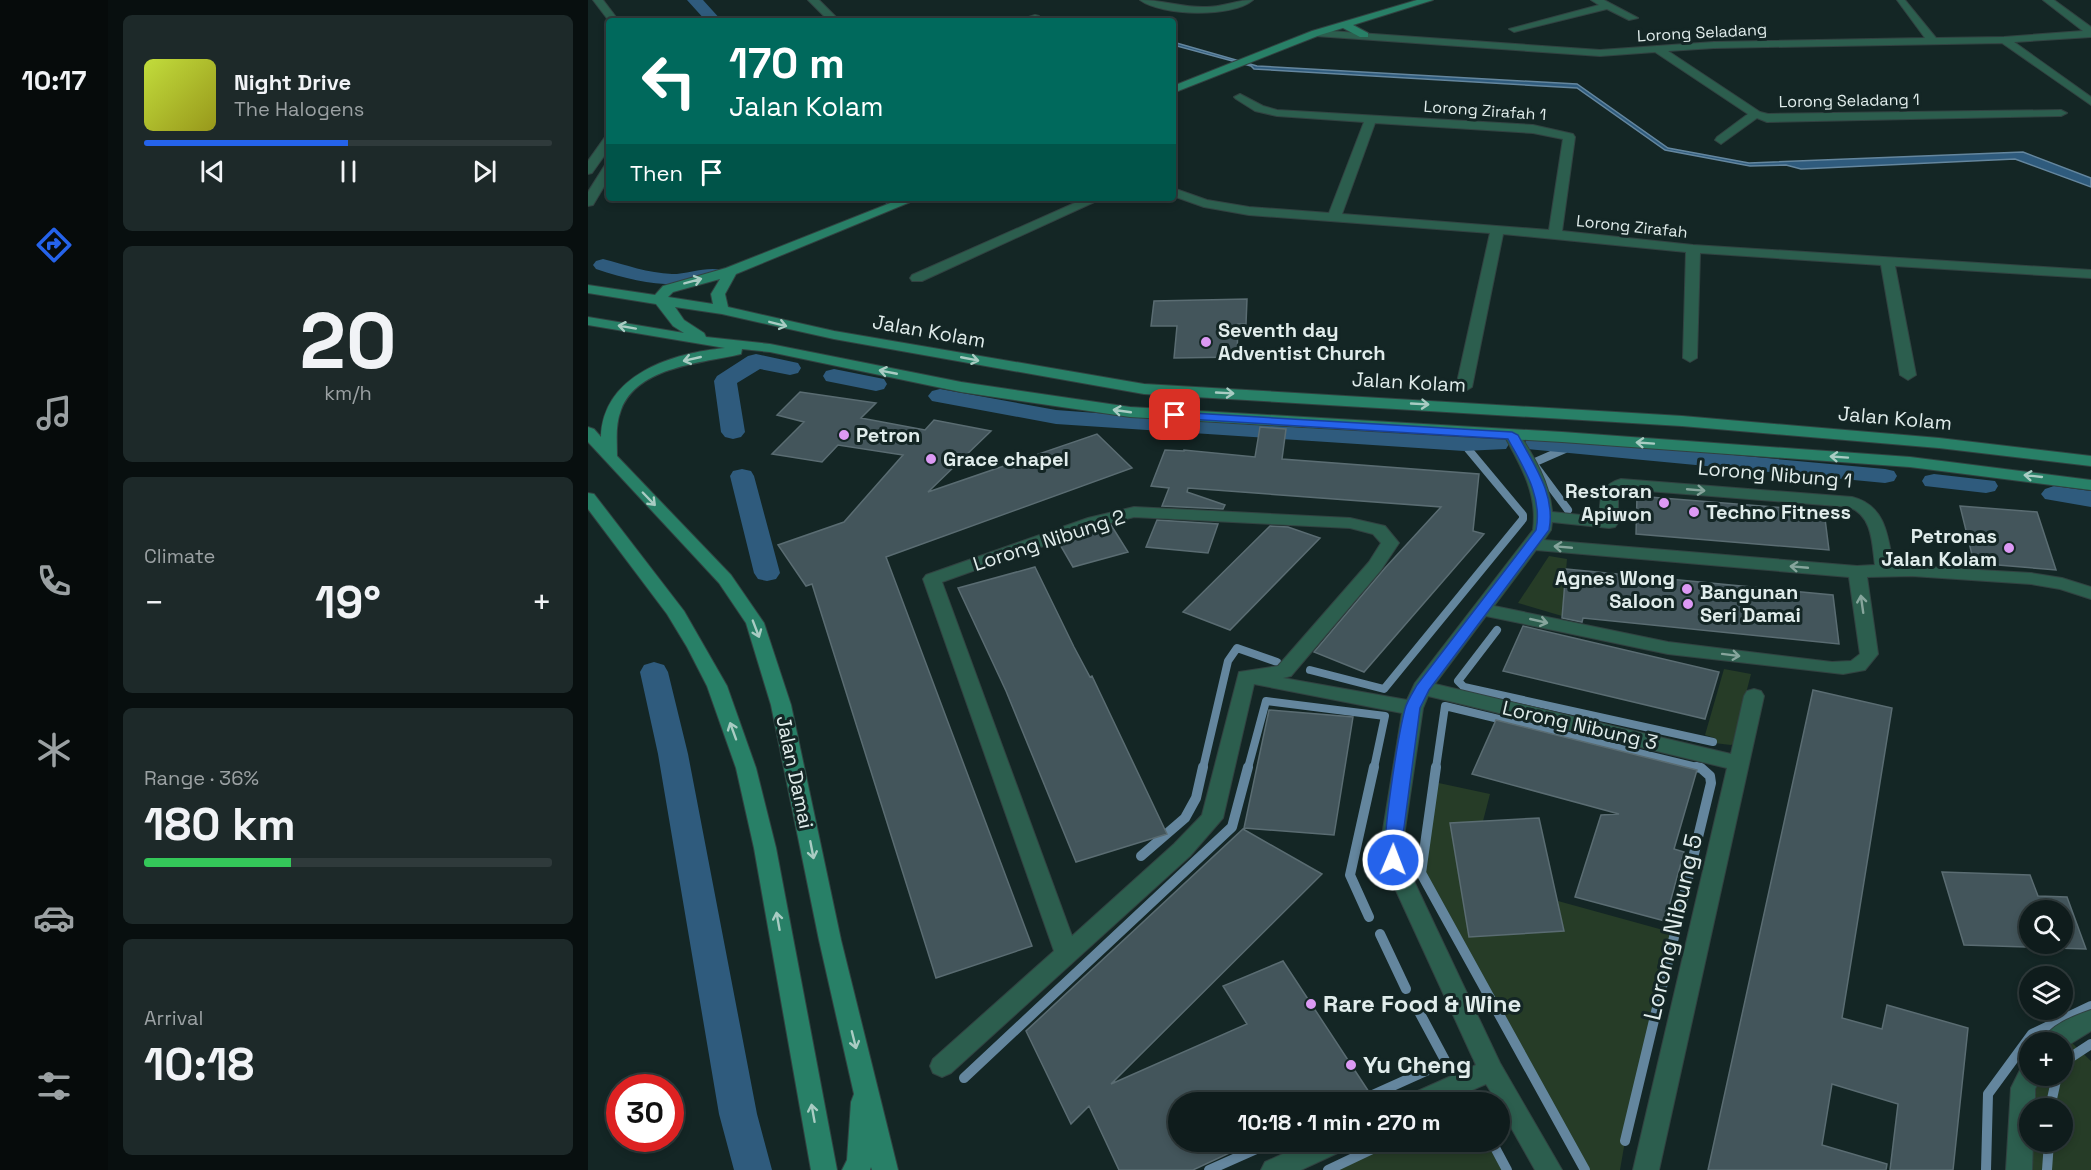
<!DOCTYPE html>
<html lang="en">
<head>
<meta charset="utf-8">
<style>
	body { margin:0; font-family:"Space Grotesk",sans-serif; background:#1d2929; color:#f1f3f6; height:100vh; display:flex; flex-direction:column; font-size:22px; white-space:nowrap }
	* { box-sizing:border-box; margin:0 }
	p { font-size:20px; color:#9ba1a3 }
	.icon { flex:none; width:33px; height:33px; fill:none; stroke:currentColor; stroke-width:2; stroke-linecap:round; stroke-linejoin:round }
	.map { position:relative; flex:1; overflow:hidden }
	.panel { display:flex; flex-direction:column; gap:15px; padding:15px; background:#080f0f; width:480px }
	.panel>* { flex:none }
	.guide { position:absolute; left:18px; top:18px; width:570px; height:183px; border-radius:6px; box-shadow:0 3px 9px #0003,0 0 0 2px #2f3a3b; background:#00695c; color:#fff; overflow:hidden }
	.controls { position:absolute; left:1431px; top:900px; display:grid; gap:12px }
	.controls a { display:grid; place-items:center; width:54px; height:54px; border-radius:50%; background:#0f1c1c; box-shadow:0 3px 9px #0003,0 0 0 2px #2f3a3b; font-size:30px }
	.speed { position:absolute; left:18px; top:1074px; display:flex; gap:12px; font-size:30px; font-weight:700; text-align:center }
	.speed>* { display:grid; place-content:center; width:78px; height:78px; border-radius:50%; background:#0f1c1c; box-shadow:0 3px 9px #0003,0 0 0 2px #2f3a3b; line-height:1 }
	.speed .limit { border:9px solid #d22; background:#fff; color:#111 }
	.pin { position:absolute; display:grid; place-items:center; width:51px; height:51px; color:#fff; margin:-26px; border-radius:12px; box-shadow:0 3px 9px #0006 }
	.me { position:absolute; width:66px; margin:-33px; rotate:1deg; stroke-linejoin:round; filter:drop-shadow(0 0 4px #0008) }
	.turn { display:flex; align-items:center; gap:21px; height:126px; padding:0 24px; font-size:27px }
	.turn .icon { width:78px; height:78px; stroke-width:2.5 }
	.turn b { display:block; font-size:42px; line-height:51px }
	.then { display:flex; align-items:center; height:57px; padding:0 24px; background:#0003; gap:12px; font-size:22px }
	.big { font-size:45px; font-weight:600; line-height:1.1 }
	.panel .tile { flex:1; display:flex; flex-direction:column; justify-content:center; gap:9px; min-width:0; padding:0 21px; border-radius:9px; background:#1d2929 }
	.panel .dial { align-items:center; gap:0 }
	.dial b { font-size:78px; line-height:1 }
	.song { display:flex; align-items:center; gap:18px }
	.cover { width:72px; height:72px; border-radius:9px; background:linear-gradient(135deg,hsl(70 70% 55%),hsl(60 70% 35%)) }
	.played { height:6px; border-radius:3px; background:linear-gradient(90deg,#2563eb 50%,#2f3a3b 50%) }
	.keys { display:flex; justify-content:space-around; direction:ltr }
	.heat { display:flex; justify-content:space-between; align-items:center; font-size:33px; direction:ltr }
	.charge { height:9px; border-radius:4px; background:linear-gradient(90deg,#34c759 36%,#2f3a3b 0) }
	.trip { position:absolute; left:580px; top:1092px; width:342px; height:60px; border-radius:30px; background:#0f1c1c; box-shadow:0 3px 9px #0003,0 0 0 2px #2f3a3b; font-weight:600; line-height:60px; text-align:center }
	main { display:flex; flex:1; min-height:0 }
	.dock { display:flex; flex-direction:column; width:108px; justify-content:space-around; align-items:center; background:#060b0b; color:#9ba1a3 }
	.dock .icon { width:42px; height:42px }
	.dock .on { color:#2563eb }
	.dock b { font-size:27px; color:#f1f3f6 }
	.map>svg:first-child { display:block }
	.green { fill:#263c27 }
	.water { fill:#2f5b7d; stroke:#64869e; stroke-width:1.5 }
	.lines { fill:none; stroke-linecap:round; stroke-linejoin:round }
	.stream-far2 { stroke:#64869e; stroke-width:6 }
	.stream-far1 { stroke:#64869e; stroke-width:8 }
	.stream { stroke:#64869e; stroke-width:10 }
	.canal { fill:#2f5b7d; fill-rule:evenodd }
	.building { fill:#43555b; stroke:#5a6c72; stroke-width:1.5; fill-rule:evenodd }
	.street-casing { stroke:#314241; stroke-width:2 }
	.secondary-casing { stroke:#314241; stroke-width:2 }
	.street { fill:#2c5e4e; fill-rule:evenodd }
	.secondary { fill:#288067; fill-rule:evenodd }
	.oneway { stroke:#a9ccc3 }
	.oneway2 { stroke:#86a59c }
	.route { fill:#2563eb; stroke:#184099; stroke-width:1.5 }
	.poi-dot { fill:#dc99f4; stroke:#142625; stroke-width:2 }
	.labels { text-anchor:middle; stroke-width:6; stroke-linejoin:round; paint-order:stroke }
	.far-street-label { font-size:16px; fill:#e0eceb; stroke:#142625 }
	.poi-label { font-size:20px; font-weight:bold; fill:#e0eceb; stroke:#142625; text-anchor:start }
	.street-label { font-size:20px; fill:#e0eceb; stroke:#142625 }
	.near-street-label { font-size:24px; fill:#e0eceb; stroke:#142625 }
	.near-poi-label { font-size:24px; font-weight:bold; fill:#e0eceb; stroke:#142625; text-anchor:start }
</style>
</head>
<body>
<main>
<nav class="dock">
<b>10:17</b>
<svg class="icon on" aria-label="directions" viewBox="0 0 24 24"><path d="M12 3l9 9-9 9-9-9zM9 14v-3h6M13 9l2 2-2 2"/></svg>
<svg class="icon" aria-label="music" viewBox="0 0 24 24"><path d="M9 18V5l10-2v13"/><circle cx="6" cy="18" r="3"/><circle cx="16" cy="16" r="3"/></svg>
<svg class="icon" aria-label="phone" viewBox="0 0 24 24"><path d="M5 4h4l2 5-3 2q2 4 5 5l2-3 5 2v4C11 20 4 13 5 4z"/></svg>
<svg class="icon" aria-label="climate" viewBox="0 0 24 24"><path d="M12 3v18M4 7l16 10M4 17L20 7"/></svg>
<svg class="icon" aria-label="car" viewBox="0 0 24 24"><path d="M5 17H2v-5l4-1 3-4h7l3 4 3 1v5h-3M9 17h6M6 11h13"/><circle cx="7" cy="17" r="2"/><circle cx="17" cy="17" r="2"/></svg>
<svg class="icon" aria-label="filters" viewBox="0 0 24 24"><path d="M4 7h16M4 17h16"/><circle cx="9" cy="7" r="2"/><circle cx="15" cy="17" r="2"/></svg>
</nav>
<section class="panel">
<div class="tile">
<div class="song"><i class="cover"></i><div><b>Night Drive</b><p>The Halogens</p></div></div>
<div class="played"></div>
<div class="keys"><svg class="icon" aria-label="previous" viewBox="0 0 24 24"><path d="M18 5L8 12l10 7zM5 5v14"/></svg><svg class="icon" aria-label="pause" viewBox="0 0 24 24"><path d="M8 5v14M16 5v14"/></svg><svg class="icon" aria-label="next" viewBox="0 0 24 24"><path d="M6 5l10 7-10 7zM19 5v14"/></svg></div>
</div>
<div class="tile dial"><b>20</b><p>km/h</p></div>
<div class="tile"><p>Climate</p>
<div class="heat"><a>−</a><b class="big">19°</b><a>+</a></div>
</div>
<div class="tile"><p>Range · 36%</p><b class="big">180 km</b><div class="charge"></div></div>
<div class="tile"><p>Arrival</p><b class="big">10:18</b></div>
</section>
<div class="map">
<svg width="1503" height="1170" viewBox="0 0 1503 1170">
	<rect width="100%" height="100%" fill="#142625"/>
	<path class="green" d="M961,556l18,3 -5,57 -44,-13z
		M1136,669l27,5 -18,70 -2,1 -17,-2 1,-5 -10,-3z
		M846,782l56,12 -7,27 -33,3 19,113 95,-6 -6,-30 116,32 -49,208 -5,29h-36l-163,-296z
		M1484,1043l19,18v109h-60l1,-28h30v-34h-29l1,-15 8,-17h20l1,-26z
		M799,1142h105l15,28h-179z"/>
	<path class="water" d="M585,42l84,24 320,18 91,64 81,15 274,-11 68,26v9l-76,-28 -214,10 -15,-4 -36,1 -85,-16 -88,-62 -323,-19 -3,-3 -78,-21z"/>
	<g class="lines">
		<path class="stream-far2" d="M876,444l5,6
			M974,450l9,-4"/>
		<path class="stream-far1" d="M977,449l-32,14 35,47
			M909,630l-39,51 6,6 249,55
			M722,670l74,19 139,-170v-4l-55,-66
			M615,768l25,-107 9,-13 40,14
			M660,768l18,-67 119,15 -11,52
			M848,768l9,-62 256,62"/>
		<path class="stream" d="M848,767l-15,106 164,297
			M553,856l44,-38 11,-20 7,-31
			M781,917l-19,-42 24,-108
			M792,934l26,55
			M1474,1063l29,-19
			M376,1078l268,-251 16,-60
			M769,1102l89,-40 -29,-54
			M1462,1108l7,-32
			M1037,1141l86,-358 -1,-7 -9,-8 -5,-1
			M904,1142l15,28
			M621,1170l63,-28
			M740,1170l59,-28
			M1398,1170l2,-76 44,-60 59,-28
			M1459,1170l2,-28"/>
		<path class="canal" d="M99,0h16l19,21h-16z
			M292,198h23l2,3 -3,4c-9,2 -16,1 -22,-7z
			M15,259c23,6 45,14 69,15 16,0 35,-8 50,-4l3,4 -3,4c-47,12 -80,6 -126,-9l-3,-4 3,-4z
			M168,354l42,9 3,5 -3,5 -8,2 -30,-6 -23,14 8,49 -4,5 -8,2 -8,-2 -4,-5 -7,-51 3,-5 31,-20z
			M246,369l50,10 3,5 -3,5 -8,2 -50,-10 -3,-5 3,-5z
			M352,389l116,21 217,16 224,11 9,2 3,5 -3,5 -42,2 -408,-27 -124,-23 -4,-5 4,-5z
			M948,437l349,32 9,2 3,5 -3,5 -9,2 -358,-34 -3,-5 3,-5z
			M154,469l9,2 3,5 26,97 -4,6 -9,2 -9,-2 -4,-6 -24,-97 3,-5z
			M1346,474l61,7 3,5 -3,5 -9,2 -61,-7 -3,-5 3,-5z
			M1466,486l37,5v16l-46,-8 -4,-5 4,-5z
			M66,662l10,3 4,7 20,82 69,360 15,56h-38l-15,-56 -61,-360 -18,-82 4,-7z"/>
	</g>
	<path class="building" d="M659,299l-1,25h-8l-1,33 -63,1 3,-32h-26l3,-25z
		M212,392l76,11 -15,15 64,12 9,-10 57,11 -63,61 169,-58 35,34 -246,89 146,389 -96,32 -124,-394 -6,2 -28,-41 66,-23 59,-67 -65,-10 -16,17 -50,-8 32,-32 -27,-7z
		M672,427l26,2 -4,30 197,15 -6,57 11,3 -120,138 -50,-20 71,-84 56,-61 -253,-19 -1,4 38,13 -2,4 -61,-3 7,-18 -18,-2 14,-36 19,1v-1l71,7z
		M1049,496l187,15 5,39 -193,-16z
		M1372,506l77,6 19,58 -82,-7z
		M569,520l61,4 -10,29 -62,-6z
		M523,525l17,27 -55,15 -14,-24z
		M682,526l18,1 32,11 -90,92 -47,-18z
		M447,567l39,80 16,30 2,-1 75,158 -91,28 -70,-171 -48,-103z
		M978,569l267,26 6,49 -256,-26 -1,4 -20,-4z
		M935,626l196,46 -14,47 -202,-48z
		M1225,690l79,18 -50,310 40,11 5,-24 81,23 -15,142h-63l8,-66 -66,-20 -10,61 65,19 -1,6h-178z
		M681,710l84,7 -19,118 -90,-7z
		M908,720l201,50 -23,79 10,3 -19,69 -90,-24 26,-82 18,-1 -147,-40z
		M951,818l25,113 -95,6 -19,-114z
		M655,829l79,45 -211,210 136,-60 -24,-38 60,-25 86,131 -21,10h-169v40h74l-60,28h-74l-30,-64 -18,18 -45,-93z
		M1354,872l88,3 8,21 29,1 19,52 -122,-4zM1442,910h32v34h-32z"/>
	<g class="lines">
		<g class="street-casing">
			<path id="street" d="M5,0h10l16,21h-10z
				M220,0h11l21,21h-11z
				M552,0c22,0 44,8 66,7 17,0 31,-7 47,-7 -21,18 -91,16 -113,0z
				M1003,0h13l34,18 -9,2 -22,-11 -93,23 -5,-3 90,-24z
				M1309,0h8l31,38 68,-1 79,-6 -40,-31h11l37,27v10l-77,5 77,55v8l-89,-62 -288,5 -46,3 92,61 8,2 293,-4 6,3 -6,3 -294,6 -10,-4 -36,26 -6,-4 2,-3 31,-23 -93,-62 -55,4 -284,-20 -5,-3 5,-3 284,20 114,-8 211,-4z
				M447,15l4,1v4l-23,1z
				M652,94l23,12 14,4 256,15 40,9 2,3 -13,94 131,14 398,25v8l-196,-12 21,109 -8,5 -8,-5 -19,-110 -181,-12 -3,105 -7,4 -7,-4 3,-106 -183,-18 -31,153 -8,5 -8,-5 34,-154 -241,-18 -45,-8 -31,-11v-8l34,12 42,7 80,6 35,-91 -87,-6 -22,-5 -19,-12 -2,-2zM787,123l158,10 30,6 -14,91 -207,-16z
				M21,136v13l-17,24 -4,1v-13l17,-24z
				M21,164v14l-16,27 -5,1v-14l17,-27z
				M498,198h17l-181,83h-10l-2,-3 2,-3z
				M924,430l6,2c15,23 32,51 34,80l48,5c-1,-18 1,-33 21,-38l231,18c33,8 36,38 41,68l138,8 31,5 29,9v12l-31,-10 -29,-5 -119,-8 -45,1 11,77 -13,16 -22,4 -175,-20 -182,-38 -51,68 296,70 13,-58 3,-5 7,-2 7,2 3,5 -105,474h-26l94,-402 -299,-72 -5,12 -19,128v24l96,203 62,107h-27l-35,-62v-6h-3l-11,-18 -41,18h-37l3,-8 65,-29 -94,-205v-24l20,-123 -148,-29 -31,134 -33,38 -239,217 -9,4 -9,-4 -3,-7 3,-7 121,-108 -131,-372 3,-4 162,-57 46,-11 216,11 35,8 14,17 -18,27 -90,106 -8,2 124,22 8,-17 118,-153c5,-36 -12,-64 -29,-95zM1035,489l226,18c24,9 23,37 26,58l-18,1 -313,-26 7,-10 1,-8 57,6 6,-1 3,-4v-28zM546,517l216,11 23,6 8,9 -12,19 -91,104 -39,6 -37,143 -28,29 -102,92 -130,-354 158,-56zM948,550l313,27 11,77 -9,7 -19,1 -164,-20 -174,-36z
				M1503,1010v21l-29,18v-7h-20c7,-17 32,-26 49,-32z
				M1442,1065v11h12l-7,13v19h-5v34h3l-1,28h-26l5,-82 10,-20z
				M721,1142h39l-4,8 -43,20h-40l4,-8z"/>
		</g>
		<g class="secondary-casing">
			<path id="secondary" d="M829,0h16l-80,25 15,8v4h-8l-17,-9 -23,7 -147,58v-7l139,-55z
				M315,198h17l-184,76 -11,20 3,13 106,24 310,53 538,32 257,22 152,18v10l-152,-18 -257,-22 -538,-32 -310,-55 -112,-25 -47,-7 9,13 20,13 2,4 64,7 191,38 169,25 432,25 348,25 181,23v10l-181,-23 -348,-25 -432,-25 -169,-25 -191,-40 -28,-3 -1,5c-37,9 -104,12 -120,56 -6,15 -4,31 -4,46l114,119 33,48 27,82 50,235 57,230h-26l-1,-3 -1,3h-28l5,-10 4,-58 3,-8 -35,-154 -48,-235 -25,-82 -27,-40 -131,-141v-15l6,2 7,8c2,-63 72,-84 124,-89l-137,-23v-8l96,16 -11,-7 -17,-22 -68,-11v-8l67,10 8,-9 63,-18zM132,279l-9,15 2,10 -45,-7 5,-5z
				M0,493l6,1 90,117 43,75 29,82 20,80 61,322h-26l-57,-322 -18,-80 -29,-82 -20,-39 -20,-33 -79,-105z"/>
		</g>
		<use href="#street" class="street"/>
		<use href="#secondary" class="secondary"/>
	</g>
	<defs><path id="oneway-shaft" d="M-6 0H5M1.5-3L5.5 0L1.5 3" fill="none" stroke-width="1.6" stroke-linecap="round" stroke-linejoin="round" transform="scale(1.5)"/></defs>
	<g class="oneway">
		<use href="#oneway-shaft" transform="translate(105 281) rotate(-15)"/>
		<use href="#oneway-shaft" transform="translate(190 324) rotate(14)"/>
		<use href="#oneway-shaft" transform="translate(39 327) rotate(-170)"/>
		<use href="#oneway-shaft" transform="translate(104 359) rotate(167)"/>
		<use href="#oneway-shaft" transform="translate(382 359) rotate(11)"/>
		<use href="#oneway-shaft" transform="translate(300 372) rotate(-169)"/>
		<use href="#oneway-shaft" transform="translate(637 393) rotate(3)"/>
		<use href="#oneway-shaft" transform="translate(832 404) rotate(3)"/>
		<use href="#oneway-shaft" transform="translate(534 411) rotate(-172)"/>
		<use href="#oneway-shaft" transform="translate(1057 443) rotate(-176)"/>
		<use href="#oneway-shaft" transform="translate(1251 457) rotate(-176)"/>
		<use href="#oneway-shaft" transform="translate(1445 476) rotate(-174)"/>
		<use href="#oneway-shaft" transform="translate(61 499) rotate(46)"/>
		<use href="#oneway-shaft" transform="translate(168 629) rotate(69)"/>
		<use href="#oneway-shaft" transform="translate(145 731) rotate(-110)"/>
		<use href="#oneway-shaft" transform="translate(224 850) rotate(79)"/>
		<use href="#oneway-shaft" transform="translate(190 921) rotate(-100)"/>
		<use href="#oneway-shaft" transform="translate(266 1040) rotate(76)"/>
		<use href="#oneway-shaft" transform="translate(225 1113) rotate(-100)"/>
	</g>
	<g class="oneway2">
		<use href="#oneway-shaft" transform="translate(1108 490) rotate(5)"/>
		<use href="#oneway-shaft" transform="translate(975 547) rotate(-175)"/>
		<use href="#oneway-shaft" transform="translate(1211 567) rotate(-175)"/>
		<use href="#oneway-shaft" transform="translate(1274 604) rotate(-98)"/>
		<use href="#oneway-shaft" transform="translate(951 621) rotate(13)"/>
		<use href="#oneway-shaft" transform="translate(1143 655) rotate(7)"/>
	</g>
	<path class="route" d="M587,412l337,20 6,3c16,30 38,60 31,95l-120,160 -9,18 -21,157 -6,2 -6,-2c-8,-16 12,-133 18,-156 2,-8 8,-17 12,-24l119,-155c7,-34 -13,-63 -28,-91l-337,-21v-5z"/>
	<g class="poi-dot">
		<circle cx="618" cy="342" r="6"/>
		<circle cx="256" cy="435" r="6"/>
		<circle cx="343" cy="459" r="6"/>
		<circle cx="1076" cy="503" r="6"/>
		<circle cx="1106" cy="512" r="6"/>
		<circle cx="1421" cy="548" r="6"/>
		<circle cx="1099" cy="589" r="6"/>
		<circle cx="1100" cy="604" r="6"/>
		<circle cx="723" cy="1004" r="6"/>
		<circle cx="763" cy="1065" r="6"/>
	</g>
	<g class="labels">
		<g class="far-street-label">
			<text transform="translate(1114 32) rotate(-3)" y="6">Lorong Seladang</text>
			<text transform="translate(1261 100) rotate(-1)" y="6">Lorong Seladang 1</text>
			<text transform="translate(897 110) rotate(4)" y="6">Lorong Zirafah 1</text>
			<text transform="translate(1044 226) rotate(6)" y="6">Lorong Zirafah</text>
		</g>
		<g class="poi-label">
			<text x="630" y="337">Seventh day<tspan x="630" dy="23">Adventist Church</tspan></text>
			<text x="268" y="442">Petron</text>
			<text x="355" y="466">Grace chapel</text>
			<text x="1064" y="498" text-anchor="end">Restoran<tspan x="1064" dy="23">Apiwon</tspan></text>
			<text x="1118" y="519">Techno Fitness</text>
			<text x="1409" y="543" text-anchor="end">Petronas<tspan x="1409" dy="23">Jalan Kolam</tspan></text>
			<text x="1087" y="585" text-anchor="end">Agnes Wong<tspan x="1087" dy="23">Saloon</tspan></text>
			<text x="1112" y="599">Bangunan<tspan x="1112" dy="23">Seri Damai</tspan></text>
		</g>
		<g class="street-label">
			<text transform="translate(341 331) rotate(10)" y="7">Jalan Kolam</text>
			<text transform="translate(821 382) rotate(3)" y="7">Jalan Kolam</text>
			<text transform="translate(1307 418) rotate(5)" y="7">Jalan Kolam</text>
			<text transform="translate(1187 474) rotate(5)" y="7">Lorong Nibung 1</text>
			<text transform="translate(461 540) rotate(-18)" y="7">Lorong Nibung 2</text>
			<text transform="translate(992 725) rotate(13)" y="7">Lorong Nibung 3</text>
			<text transform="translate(207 772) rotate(78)" y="7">Jalan Damai</text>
		</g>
		<g class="near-street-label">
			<text transform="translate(1085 927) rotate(-77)" y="8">Lorong Nibung 5</text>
		</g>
		<g class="near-poi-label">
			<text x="735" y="1012">Rare Food &amp; Wine</text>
			<text x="775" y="1073">Yu Cheng</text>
		</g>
	</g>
</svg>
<div class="controls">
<a><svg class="icon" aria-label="search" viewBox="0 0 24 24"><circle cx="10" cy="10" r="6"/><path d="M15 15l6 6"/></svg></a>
<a><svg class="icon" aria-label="layers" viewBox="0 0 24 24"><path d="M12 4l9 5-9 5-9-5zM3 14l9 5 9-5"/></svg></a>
<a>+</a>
<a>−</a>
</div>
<div class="speed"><div class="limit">30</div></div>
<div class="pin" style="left:587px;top:415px;background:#d93025"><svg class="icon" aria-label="arrive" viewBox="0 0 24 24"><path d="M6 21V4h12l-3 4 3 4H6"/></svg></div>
<svg class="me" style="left:805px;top:860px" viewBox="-20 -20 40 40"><circle r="17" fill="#2563eb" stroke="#fff" stroke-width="3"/><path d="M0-11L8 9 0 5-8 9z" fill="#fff"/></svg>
<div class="trip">10:18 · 1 min · 270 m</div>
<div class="guide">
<div class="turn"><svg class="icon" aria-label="left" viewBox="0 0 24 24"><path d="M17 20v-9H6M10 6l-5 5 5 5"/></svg><div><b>170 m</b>Jalan Kolam</div></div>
<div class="then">Then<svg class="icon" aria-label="arrive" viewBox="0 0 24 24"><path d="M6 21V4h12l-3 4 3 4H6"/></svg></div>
</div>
</div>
</main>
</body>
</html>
